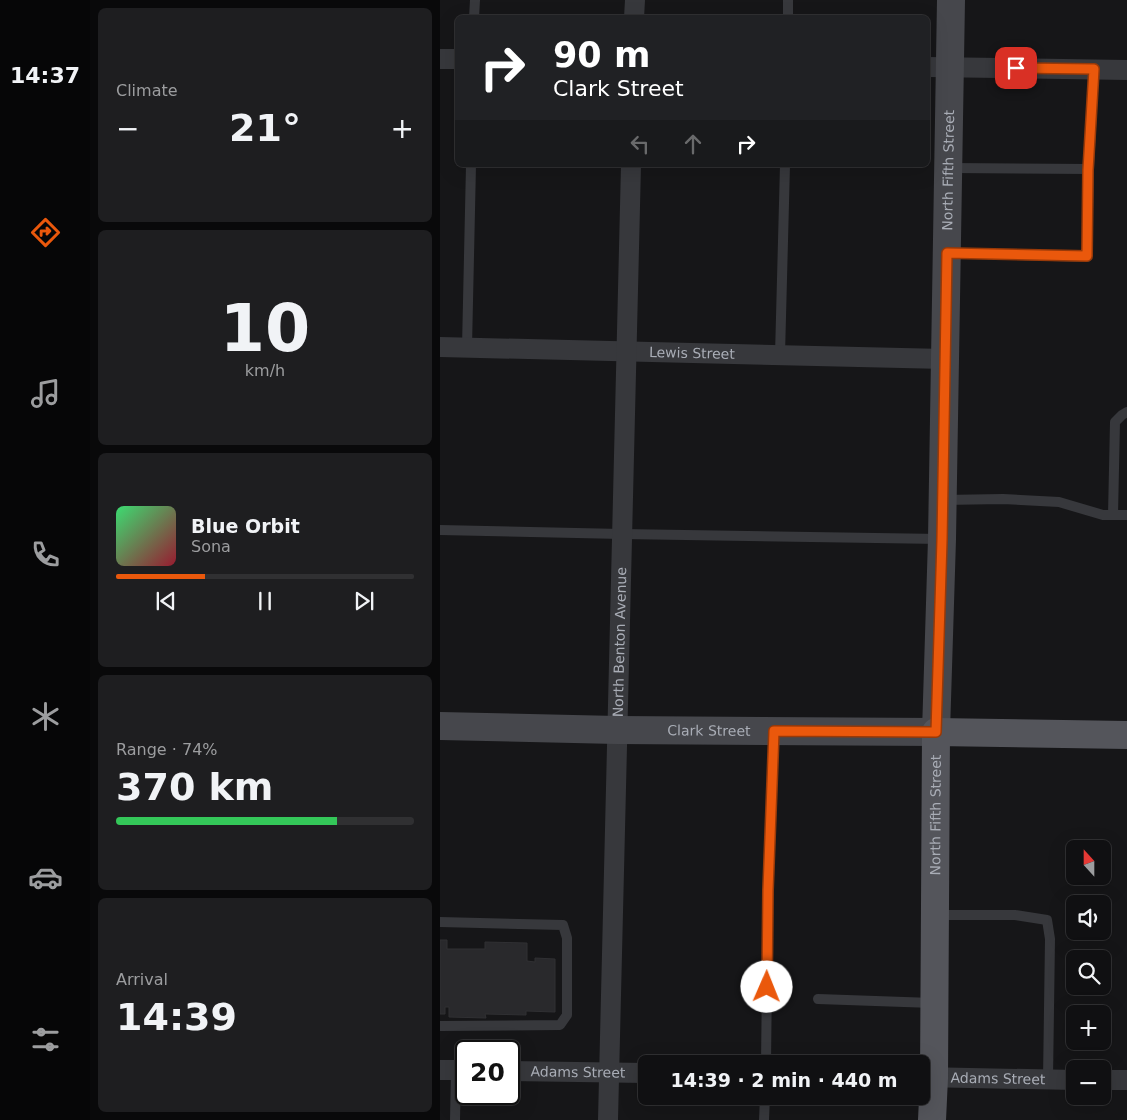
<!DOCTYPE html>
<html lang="en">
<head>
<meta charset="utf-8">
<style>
	body { margin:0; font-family:"DejaVu Sans",sans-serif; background:#1e1e20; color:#f1f3f6; height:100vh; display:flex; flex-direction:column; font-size:19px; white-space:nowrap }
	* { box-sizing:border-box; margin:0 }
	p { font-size:16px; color:#9c9d9f }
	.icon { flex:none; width:28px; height:28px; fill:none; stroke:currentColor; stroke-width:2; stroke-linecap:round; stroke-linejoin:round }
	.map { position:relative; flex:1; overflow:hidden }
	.sheet { display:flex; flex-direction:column; gap:8px; padding:8px; background:#09090a; width:350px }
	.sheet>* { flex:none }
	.hud { position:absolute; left:15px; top:15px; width:475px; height:152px; border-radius:8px; box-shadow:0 5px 20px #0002,0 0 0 1px #303032; background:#202124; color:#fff; overflow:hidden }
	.needle { width:32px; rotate:339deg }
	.controls { position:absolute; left:626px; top:840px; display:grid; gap:10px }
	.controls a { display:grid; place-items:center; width:45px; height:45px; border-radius:8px; background:#101012; box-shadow:0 5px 20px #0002,0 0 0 1px #303032; font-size:25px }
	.speed { position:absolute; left:15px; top:1040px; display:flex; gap:10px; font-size:25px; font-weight:700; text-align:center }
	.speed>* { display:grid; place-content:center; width:65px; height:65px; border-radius:50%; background:#101012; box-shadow:0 5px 20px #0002,0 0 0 1px #303032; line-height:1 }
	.speed .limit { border:2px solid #111; border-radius:8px; background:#fff; color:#111 }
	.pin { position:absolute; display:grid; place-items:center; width:42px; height:42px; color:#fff; margin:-21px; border-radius:10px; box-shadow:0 2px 8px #0006 }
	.me { position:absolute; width:55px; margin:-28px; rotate:1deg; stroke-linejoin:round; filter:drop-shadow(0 0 4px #0008) }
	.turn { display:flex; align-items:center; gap:18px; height:105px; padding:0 15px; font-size:22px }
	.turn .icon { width:65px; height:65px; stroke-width:2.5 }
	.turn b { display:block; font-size:35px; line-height:42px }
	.lanes { display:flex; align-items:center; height:48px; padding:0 15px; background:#0003; justify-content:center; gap:25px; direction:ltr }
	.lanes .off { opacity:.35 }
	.big { font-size:38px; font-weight:800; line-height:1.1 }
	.sheet .widget { flex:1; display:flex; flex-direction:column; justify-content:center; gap:8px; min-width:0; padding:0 18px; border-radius:8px; background:#1e1e20 }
	.sheet .dial { align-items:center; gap:0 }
	.dial b { font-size:65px; line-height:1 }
	.song { display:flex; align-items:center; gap:15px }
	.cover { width:60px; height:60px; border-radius:8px; background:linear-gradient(135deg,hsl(140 70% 55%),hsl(350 70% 35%)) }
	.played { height:5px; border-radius:2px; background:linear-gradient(90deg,#ea580c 30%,#303032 30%) }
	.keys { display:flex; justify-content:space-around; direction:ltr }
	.heat { display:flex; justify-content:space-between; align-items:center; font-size:28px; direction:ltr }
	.charge { height:8px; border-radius:4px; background:linear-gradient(90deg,#34c759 74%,#303032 0) }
	.trip { position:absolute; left:198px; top:1055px; width:292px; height:50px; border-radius:8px; background:#101012; box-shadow:0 5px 20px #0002,0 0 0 1px #303032; font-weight:800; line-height:50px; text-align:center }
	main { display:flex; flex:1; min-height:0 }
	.tabs { display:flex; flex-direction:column; width:90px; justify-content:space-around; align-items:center; background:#060607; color:#9c9d9f }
	.tabs .icon { width:35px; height:35px }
	.tabs .on { color:#ea580c }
	.tabs b { font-size:22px; color:#f1f3f6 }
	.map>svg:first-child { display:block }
	.building { fill:#29292c; stroke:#303033 }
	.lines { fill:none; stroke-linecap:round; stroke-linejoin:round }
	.service { stroke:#37383c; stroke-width:10 }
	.minor { stroke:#37383c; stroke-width:20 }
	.secondary { stroke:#46474c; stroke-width:28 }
	.primary { stroke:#54555b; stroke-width:28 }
	.route-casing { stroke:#983908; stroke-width:12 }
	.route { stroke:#ea580c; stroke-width:9 }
	.labels { text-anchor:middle; stroke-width:5; stroke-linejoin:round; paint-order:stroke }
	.street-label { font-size:14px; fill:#a9adb6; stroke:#111113 }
</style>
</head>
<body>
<main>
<nav class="tabs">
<b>14:37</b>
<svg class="icon on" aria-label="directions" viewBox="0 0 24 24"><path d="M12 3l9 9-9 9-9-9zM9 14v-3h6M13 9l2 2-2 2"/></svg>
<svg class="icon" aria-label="music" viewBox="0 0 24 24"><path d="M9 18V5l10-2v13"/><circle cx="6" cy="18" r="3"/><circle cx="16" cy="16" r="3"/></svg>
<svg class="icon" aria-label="phone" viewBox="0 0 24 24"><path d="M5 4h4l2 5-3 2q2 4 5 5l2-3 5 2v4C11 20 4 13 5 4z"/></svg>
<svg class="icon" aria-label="climate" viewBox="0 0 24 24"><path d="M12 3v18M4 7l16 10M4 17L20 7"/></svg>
<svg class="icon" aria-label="car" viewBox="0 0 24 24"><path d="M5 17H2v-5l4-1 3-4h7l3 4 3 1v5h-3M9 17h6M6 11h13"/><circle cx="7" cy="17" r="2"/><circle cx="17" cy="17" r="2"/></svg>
<svg class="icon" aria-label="filters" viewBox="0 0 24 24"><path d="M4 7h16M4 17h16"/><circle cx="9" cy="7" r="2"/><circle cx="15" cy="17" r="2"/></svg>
</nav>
<section class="sheet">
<div class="widget"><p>Climate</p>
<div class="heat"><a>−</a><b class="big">21°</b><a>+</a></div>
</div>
<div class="widget dial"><b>10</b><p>km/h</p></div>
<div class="widget">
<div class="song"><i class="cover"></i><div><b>Blue Orbit</b><p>Sona</p></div></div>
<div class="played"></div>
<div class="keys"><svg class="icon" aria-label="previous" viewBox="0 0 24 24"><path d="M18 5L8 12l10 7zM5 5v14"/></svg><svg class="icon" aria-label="pause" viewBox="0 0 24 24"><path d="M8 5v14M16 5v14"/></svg><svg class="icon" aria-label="next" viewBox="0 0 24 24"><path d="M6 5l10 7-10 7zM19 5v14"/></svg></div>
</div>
<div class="widget"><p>Range · 74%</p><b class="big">370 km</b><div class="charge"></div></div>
<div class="widget"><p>Arrival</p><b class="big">14:39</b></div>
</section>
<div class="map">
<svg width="687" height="1120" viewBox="0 0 687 1120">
	<rect width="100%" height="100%" fill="#161618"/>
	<path class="building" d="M0,940h7v9h38v-7l42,1v18l8,1v-4l20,1v53l-29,-1v4l-41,-1 1,4 -37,-1v-10h-4v7h-5z"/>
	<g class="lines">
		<path class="service" d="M34,18l1,-18
			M348,18v-18
			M510,168l139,1
			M508,253l139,4 2,-88 5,-100
			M27,347l4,-182
			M340,355l5,-190
			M503,500l60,-1 56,3 44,13h24
			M673,515l2,-93 7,-7 5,-3
			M0,530l182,4 319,5
			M496,915h79l32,5 3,19 -2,140
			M0,922l123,3 4,13v77l-7,10 -120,1
			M378,999l115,4
			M326,1064l2,-174 6,-158
			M15,1120l1,-50
			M324,1120l1,-24"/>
		<g class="minor">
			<path d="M194,18l1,-18"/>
			<path d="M0,59h18"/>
			<path d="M488,67l199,3"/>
			<path id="s1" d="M0,347l505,12"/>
			<path d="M0,1070h26"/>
			<path id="s2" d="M69,1071l137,2"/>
			<path id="s3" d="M482,1077l153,3"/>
			<path d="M662,1080h25"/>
			<path id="s4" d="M168,1120l23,-955"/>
		</g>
		<path class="secondary" id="s5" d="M0,726l177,4 319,2 6,-193 9,-539"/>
		<path class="primary" id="s6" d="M492,1120l2,-42 2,-346 191,3"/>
	</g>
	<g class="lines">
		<g class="route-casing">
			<path id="route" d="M327,987l1,-97 6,-159 162,1 6,-192 5,-287 140,3 1,-86 6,-101 -78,-1"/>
		</g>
		<use href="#route" class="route"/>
	</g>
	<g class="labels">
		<g class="street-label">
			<text dy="5" stroke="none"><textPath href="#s5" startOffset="1058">North Fifth Street</textPath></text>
			<text dy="5" stroke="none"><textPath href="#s1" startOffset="252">Lewis Street</textPath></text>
			<text dy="5" stroke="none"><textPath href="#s4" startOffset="478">North Benton Avenue</textPath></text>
			<text dy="5" stroke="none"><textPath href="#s5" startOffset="269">Clark Street</textPath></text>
			<text dy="5" stroke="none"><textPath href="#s6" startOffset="305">North Fifth Street</textPath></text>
			<text dy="5" stroke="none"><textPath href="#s2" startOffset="69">Adams Street</textPath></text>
			<text dy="5" stroke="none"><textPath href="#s3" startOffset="76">Adams Street</textPath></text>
		</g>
	</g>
</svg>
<div class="controls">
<a><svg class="needle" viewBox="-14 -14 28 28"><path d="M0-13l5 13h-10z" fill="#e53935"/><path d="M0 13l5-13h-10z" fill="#9c9d9f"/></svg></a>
<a><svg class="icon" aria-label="sound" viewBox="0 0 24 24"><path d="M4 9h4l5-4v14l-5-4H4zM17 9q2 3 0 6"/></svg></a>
<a><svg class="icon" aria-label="search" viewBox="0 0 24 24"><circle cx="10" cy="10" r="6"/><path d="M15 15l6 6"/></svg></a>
<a>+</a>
<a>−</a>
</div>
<div class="speed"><div class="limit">20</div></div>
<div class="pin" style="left:576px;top:68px;background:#d93025"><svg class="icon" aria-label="arrive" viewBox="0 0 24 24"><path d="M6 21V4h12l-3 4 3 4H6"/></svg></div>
<svg class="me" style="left:327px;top:987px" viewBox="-20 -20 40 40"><circle r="19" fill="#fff"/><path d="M0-13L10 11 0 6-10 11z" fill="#ea580c"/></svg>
<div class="trip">14:39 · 2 min · 440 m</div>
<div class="hud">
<div class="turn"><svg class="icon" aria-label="right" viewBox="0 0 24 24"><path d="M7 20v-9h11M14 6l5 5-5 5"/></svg><div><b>90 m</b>Clark Street</div></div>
<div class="lanes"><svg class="icon off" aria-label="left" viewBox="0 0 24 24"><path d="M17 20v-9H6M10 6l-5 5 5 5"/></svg><svg class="icon off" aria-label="ahead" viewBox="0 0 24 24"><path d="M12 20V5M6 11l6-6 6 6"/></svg><svg class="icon" aria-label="right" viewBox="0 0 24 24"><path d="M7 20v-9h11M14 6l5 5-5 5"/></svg></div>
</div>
</div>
</main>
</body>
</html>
